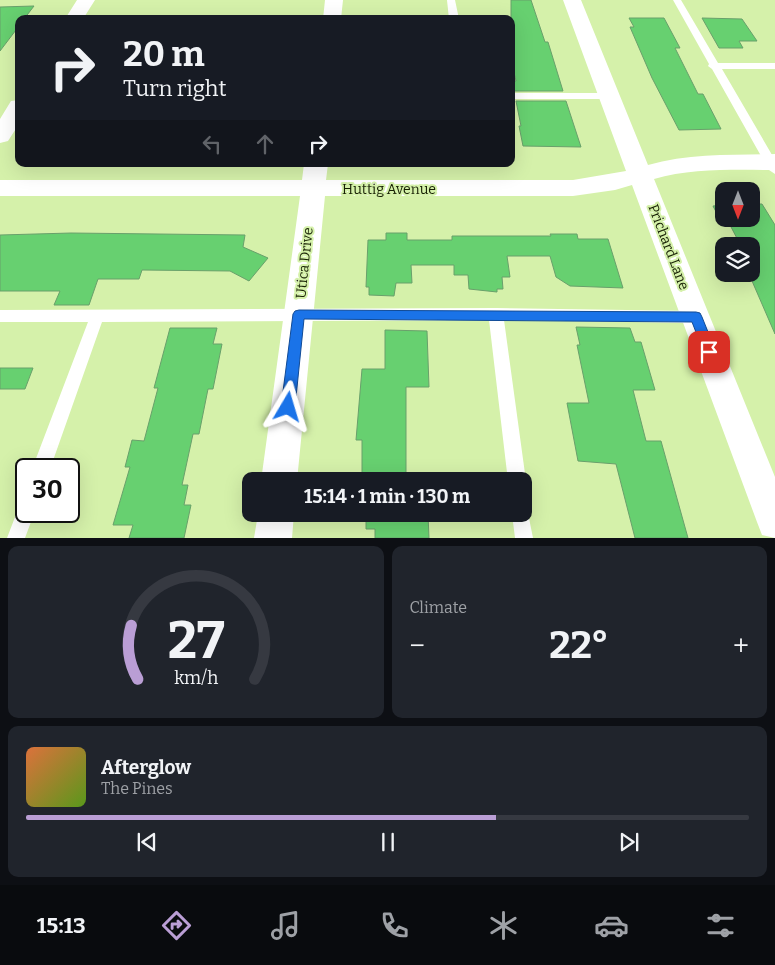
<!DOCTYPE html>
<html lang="en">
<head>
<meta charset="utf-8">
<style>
	body { margin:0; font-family:Bitter,serif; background:#20242c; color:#f1f3f6; height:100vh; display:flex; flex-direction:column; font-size:19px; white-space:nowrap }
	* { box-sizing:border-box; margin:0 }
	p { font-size:16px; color:#9ea1a6 }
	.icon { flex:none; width:28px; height:28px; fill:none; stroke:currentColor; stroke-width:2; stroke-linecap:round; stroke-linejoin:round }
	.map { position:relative; height:538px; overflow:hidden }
	.sheet { display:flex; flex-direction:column; gap:8px; padding:8px; background:#0d0f14; flex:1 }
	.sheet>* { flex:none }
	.guide { position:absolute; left:15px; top:15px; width:500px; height:152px; border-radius:10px; box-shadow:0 5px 20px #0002; background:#171b24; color:#f1f3f6; overflow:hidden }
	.needle { width:32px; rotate:180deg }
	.tools { position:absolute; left:715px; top:182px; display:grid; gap:10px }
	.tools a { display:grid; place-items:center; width:45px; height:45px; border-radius:10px; background:#171b24; box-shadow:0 5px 20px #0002; font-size:25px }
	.speed { position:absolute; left:15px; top:458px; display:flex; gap:10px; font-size:25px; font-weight:700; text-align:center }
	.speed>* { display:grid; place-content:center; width:65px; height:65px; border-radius:50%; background:#171b24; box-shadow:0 5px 20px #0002; line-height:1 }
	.speed .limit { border:2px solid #111; border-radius:8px; background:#fff; color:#111 }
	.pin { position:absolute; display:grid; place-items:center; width:42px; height:42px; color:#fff; margin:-21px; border-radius:10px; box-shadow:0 2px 8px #0006 }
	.me { position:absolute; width:55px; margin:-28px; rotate:7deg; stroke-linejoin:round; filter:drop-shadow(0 0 4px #0008) }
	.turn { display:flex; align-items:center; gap:18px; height:105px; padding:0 25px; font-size:22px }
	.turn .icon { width:65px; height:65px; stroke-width:2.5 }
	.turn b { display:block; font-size:35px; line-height:42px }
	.lanes { display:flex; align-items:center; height:48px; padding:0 25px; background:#0003; justify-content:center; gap:25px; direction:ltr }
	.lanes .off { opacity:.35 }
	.big { font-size:38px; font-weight:700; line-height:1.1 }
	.sheet .widget { flex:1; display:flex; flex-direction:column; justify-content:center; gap:8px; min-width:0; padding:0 18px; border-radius:10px; background:#20242c }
	.sheet .dial { align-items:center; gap:0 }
	.dial svg { height:130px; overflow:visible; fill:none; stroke:#363941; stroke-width:7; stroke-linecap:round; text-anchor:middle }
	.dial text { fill:#f1f3f6; stroke:none }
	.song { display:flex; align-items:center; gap:15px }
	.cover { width:60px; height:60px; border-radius:8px; background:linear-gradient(135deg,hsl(20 70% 55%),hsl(90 70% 35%)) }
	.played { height:5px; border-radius:2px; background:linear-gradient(90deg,#ba9ed5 65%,#363941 65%) }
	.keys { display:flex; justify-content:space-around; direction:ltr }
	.heat { display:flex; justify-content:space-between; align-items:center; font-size:28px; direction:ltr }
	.sheet .tiles { flex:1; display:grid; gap:8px; grid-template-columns:1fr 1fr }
	.widget:last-child { grid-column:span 2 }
	.trip { position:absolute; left:242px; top:472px; width:290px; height:50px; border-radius:10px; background:#171b24; box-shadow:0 5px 20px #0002; font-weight:700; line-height:50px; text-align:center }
	.dock { display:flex; height:80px; justify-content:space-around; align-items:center; background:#090b0e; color:#9ea1a6 }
	.dock .icon { width:35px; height:35px }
	.dock .on { color:#ba9ed5 }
	.dock b { font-size:22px; color:#f1f3f6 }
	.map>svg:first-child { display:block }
	.building { fill:#67d070; stroke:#69a06b }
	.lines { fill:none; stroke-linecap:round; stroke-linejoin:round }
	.service { fill:#fff; fill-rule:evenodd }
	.minor { fill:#fff; fill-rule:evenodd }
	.route { fill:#1a73e8; stroke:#114b97 }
	.labels { text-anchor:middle; stroke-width:4; stroke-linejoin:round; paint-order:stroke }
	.street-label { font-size:14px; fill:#172004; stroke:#d5f1aa }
</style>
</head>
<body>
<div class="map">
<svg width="775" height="538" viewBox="0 0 775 538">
	<rect width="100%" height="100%" fill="#d5f1aa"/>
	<path class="building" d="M511,0h20l14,42h3l15,49h-49l-2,-10h4l-5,-21z
		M34,6l-10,13h-5v7l-19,25v-44z
		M629,18h35l16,30h-5l23,46h5l18,35 -42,1 -27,-52 -22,-51h4z
		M702,18l40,1 15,22h-18l4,7h-24z
		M516,101h50l15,46 -58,-1 -4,-20h2z
		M751,204h11l13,21v109l-26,-60h7l-5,-8v-20h-10l-11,-21h-7l-10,-19 11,-1v14h27z
		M71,233l174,2 -2,12 25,11 -19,23 -19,-10 -88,-1 -3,9h-41l-9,26h-35l6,-14h-60v-56z
		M386,233h21v7h45v-4h99l-1,-2h27l1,5h30l15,49 -53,-2 -14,-9 -6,-21h-43l3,21h-8l1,12h-6v3l-28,-3 -1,-14h-14v-10h-43l1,18h-16l-2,13 -25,-1v-8h-3l2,-47h18z
		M576,327l54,1 5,14h6l14,48h-22l13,51h15l27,97h-53l-19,-74 -38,-3 -11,-58h22l-12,-58h3z
		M170,328h47l-4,16h9l-9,45h-5l-9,45h-6l-11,51h6l-4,20h7l-7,33h-55l4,-13h-20l17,-58h-5l7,-27 12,1 14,-53h-4z
		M385,330l42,1 2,56h-23v93l21,1h-65v-41h-6l6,-71h23z
		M0,368h33l-8,21h-25z
		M366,514h62l1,24h-54v-9h-9z"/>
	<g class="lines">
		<path class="service" d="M447,0h8l4,19h-10z
			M673,0h8l37,63h57v6h-53l53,91v14l-6,-4 -57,-101 -4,-3 1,-2z
			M511,93h100l5,3 -5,3h-100z
			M496,308l200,3 5,2 2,4 -2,4 -5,2 -192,-3 22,161 -2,5v-5h-16l-19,-161 -387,2 -52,147h-18l56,-147h-88v-12z
			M26,501v10h9l-10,27h-18l13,-34z
			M524,506l3,2 6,30h-18l-3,-24h12z"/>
		<path class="minor" d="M77,0h18l-12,19h-18z
			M325,0h18l-2,19h-18z
			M563,0h18l67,165c41,-12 85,-10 127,-11v16c-40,0 -83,-2 -121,9l121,298v61l-13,-3 -5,-13 -125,-337 -17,5 -42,6h-248l-28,285h-36l39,-285h-300v-16h302l2,-16h24l-2,16h247l53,-9z
			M19,100v24l-11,17 -8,2v-24l11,-18z
			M258,514h36l-2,24h-38z"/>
	</g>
	<path class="route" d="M299,310l397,2 4,1 2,4 14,35 -2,3 -5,2 -4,-2 -13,-33 -388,-3 -9,88 -2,4 -5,2 -5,-2 -2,-4 12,-93 2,-3z"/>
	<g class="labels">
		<g class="street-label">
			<text x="389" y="194">Huttig Avenue</text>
			<text transform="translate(669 247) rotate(69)" y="5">Prichard Lane</text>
			<text transform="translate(304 263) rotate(-84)" y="5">Utica Drive</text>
		</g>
	</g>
</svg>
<div class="tools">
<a><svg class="needle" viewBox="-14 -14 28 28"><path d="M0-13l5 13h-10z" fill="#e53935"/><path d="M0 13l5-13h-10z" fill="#9ea1a6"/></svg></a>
<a><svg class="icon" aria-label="layers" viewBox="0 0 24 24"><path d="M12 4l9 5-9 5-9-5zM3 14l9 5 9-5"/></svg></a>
</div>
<div class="speed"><div class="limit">30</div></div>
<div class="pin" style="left:709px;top:352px;background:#d93025"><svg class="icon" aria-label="arrive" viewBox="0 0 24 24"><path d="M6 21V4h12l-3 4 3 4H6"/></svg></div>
<svg class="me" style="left:288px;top:407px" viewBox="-20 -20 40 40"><path d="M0-17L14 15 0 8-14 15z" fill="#1a73e8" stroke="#fff" stroke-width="4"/></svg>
<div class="trip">15:14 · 1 min · 130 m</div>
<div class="guide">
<div class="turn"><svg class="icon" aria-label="right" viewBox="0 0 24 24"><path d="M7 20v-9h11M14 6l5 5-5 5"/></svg><div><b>20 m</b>Turn right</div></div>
<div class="lanes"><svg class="icon off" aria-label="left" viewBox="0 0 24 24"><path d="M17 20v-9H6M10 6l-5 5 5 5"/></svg><svg class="icon off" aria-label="ahead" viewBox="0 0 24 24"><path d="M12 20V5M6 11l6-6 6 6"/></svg><svg class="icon" aria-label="right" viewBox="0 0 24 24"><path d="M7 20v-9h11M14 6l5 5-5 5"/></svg></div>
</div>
</div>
<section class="sheet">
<div class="tiles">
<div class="widget dial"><svg viewBox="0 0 100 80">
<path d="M14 69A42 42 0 1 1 86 69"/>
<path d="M14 69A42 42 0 0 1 10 36" stroke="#ba9ed5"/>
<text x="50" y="56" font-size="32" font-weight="700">27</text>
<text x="50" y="72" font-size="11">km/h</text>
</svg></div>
<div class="widget"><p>Climate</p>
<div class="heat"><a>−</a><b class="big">22°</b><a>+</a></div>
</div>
<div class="widget">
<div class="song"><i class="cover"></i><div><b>Afterglow</b><p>The Pines</p></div></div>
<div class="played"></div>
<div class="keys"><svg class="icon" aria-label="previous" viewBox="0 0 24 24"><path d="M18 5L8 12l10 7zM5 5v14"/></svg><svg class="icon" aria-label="pause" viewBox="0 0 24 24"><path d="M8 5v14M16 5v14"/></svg><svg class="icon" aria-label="next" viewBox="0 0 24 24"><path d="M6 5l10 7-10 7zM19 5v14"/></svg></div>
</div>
</div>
</section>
<nav class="dock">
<b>15:13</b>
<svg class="icon on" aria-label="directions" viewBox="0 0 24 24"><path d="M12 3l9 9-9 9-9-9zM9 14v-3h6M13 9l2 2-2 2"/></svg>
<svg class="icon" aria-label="music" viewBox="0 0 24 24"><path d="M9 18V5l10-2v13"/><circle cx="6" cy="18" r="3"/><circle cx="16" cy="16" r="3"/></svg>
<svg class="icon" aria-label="phone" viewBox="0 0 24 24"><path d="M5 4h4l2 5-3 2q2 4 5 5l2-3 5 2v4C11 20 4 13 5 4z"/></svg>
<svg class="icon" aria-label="climate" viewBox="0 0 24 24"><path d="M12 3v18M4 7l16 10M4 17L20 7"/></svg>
<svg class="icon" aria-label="car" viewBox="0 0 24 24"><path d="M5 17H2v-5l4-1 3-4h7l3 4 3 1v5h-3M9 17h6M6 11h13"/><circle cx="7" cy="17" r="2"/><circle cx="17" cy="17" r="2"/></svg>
<svg class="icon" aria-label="filters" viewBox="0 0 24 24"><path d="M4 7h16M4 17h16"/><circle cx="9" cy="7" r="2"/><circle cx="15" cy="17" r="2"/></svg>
</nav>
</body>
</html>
